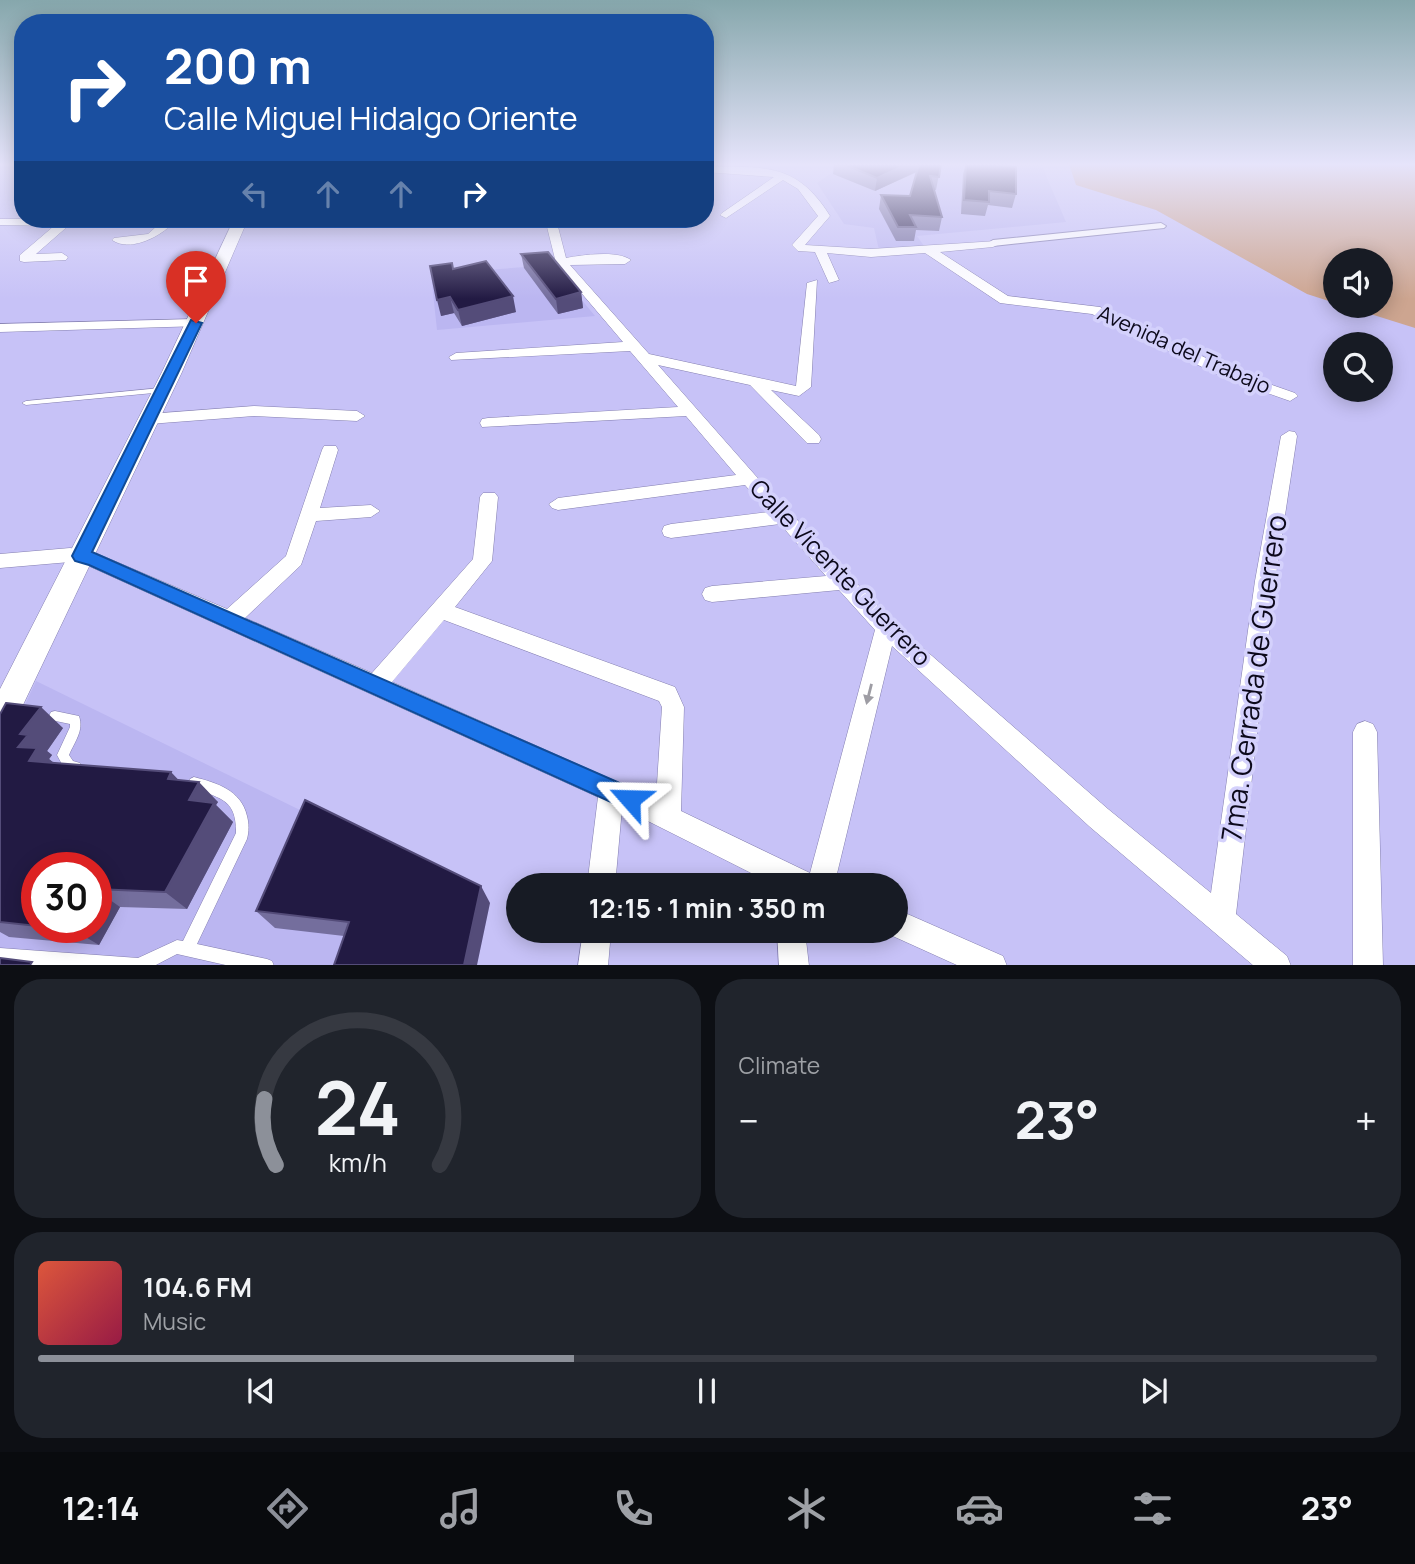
<!DOCTYPE html>
<html lang="en">
<head>
<meta charset="utf-8">
<style>
	body { margin:0; font-family:Manrope,sans-serif; background:#20242c; color:#f1f3f6; height:100vh; display:flex; flex-direction:column; font-size:26px; white-space:nowrap }
	* { box-sizing:border-box; margin:0 }
	p { font-size:23px; color:#9ea1a6 }
	.icon { flex:none; width:38px; height:38px; fill:none; stroke:currentColor; stroke-width:2; stroke-linecap:round; stroke-linejoin:round }
	.map { position:relative; height:965px; overflow:hidden }
	.side { display:flex; flex-direction:column; gap:14px; padding:14px; background:#0d0f14; flex:1 }
	.side>* { flex:none }
	.hud { position:absolute; left:14px; top:14px; width:700px; height:214px; border-radius:28px; box-shadow:0 4px 18px #0003; background:#1a4fa0; color:#fff; overflow:hidden }
	.controls { position:absolute; left:1323px; top:248px; display:grid; gap:14px }
	.controls a { display:grid; place-items:center; width:70px; height:70px; border-radius:50%; background:#171b24; box-shadow:0 4px 18px #0003; font-size:35px }
	.speed { position:absolute; left:21px; top:852px; display:flex; gap:14px; font-size:35px; font-weight:700; text-align:center }
	.speed>* { display:grid; place-content:center; width:91px; height:91px; border-radius:50%; background:#171b24; box-shadow:0 4px 18px #0003; line-height:1 }
	.speed .limit { border:10px solid #d22; background:#fff; color:#111 }
	.pin { position:absolute; display:grid; place-items:center; width:60px; height:60px; color:#fff; margin:-72px -30px; border-radius:50% 50% 50% 0; rotate:-45deg; box-shadow:0 0 7px #0007 }
	.pin .icon { rotate:45deg }
	.me { position:absolute; width:77px; margin:-38px; rotate:295deg; stroke-linejoin:round; filter:drop-shadow(0 0 5px #0008) }
	.turn { display:flex; align-items:center; gap:24px; height:147px; padding:0 35px; font-size:32px }
	.turn .icon { width:91px; height:91px; stroke-width:2.5 }
	.turn b { display:block; font-size:49px; line-height:60px }
	.lanes { display:flex; align-items:center; height:66px; padding:0 35px; background:#0003; justify-content:center; gap:35px; direction:ltr }
	.lanes .off { opacity:.35 }
	.big { font-size:52px; font-weight:700; line-height:1.1 }
	.side .card { flex:1; display:flex; flex-direction:column; justify-content:center; gap:10px; min-width:0; padding:0 24px; border-radius:28px; background:#20242c }
	.side .dial { align-items:center; gap:0 }
	.dial svg { height:182px; overflow:visible; fill:none; stroke:#363941; stroke-width:7; stroke-linecap:round; text-anchor:middle }
	.dial text { fill:#f1f3f6; stroke:none }
	.song { display:flex; align-items:center; gap:21px }
	.cover { width:84px; height:84px; border-radius:10px; background:linear-gradient(135deg,hsl(10 70% 55%),hsl(340 70% 35%)) }
	.played { height:7px; border-radius:4px; background:linear-gradient(90deg,#8c9099 40%,#363941 40%) }
	.keys { display:flex; justify-content:space-around; direction:ltr }
	.heat { display:flex; justify-content:space-between; align-items:center; font-size:38px; direction:ltr }
	.side .tiles { flex:1; display:grid; gap:14px; grid-template-columns:1fr 1fr }
	.card:last-child { grid-column:span 2 }
	.trip { position:absolute; left:506px; top:873px; width:402px; height:70px; border-radius:35px; background:#171b24; box-shadow:0 4px 18px #0003; font-weight:700; line-height:70px; text-align:center }
	.tabs { display:flex; height:112px; justify-content:space-around; align-items:center; background:#090b0e; color:#9ea1a6 }
	.tabs .icon { width:49px; height:49px }
	.tabs .selected { color:#8c9099 }
	.tabs b { font-size:32px; color:#f1f3f6 }
	.map>svg:first-child { display:block }
	.built { fill:#bbb6f1; fill-rule:evenodd }
	.green { fill:#cda590 }
	.lines { fill:none; stroke-linecap:round; stroke-linejoin:round }
	.service-casing { stroke:#847fb0; stroke-width:1 }
	.pedestrian-casing { stroke:#847fb0; stroke-width:2 }
	.minor-casing { stroke:#847fb0; stroke-width:1 }
	.tertiary-casing { stroke:#847fb0; stroke-width:1 }
	.service { fill:#fff; fill-rule:evenodd }
	.pedestrian { fill:#fff; fill-rule:evenodd }
	.minor { fill:#fff; fill-rule:evenodd }
	.tertiary { fill:#fff; fill-rule:evenodd }
	.wall { fill:#746e9d; fill-rule:evenodd }
	.shaded-wall { fill:#544c79 }
	.building { fill:#221a43; stroke:#544c79; stroke-width:2 }
	.oneway { fill:#9e9da4 }
	.route { fill:#1a73e8; stroke:#114b97; stroke-width:2 }
	.labels { text-anchor:middle; stroke-width:7; stroke-linejoin:round; paint-order:stroke }
	.far-street-label { font-size:21px; fill:#0c091b; stroke:#d4d1fc }
	.street-label { font-size:24px; fill:#0c091b; stroke:#d4d1fc }
	.near-street-label { font-size:28px; fill:#0c091b; stroke:#d4d1fc }
</style>
</head>
<body>
<div class="map">
<svg width="1415" height="966" viewBox="0 0 1415 966">
	<rect width="100%" height="100%" fill="#c7c2f7"/>
	<path class="built" d="M845,164h196l25,58 -149,14 7,10 -45,4 -5,-22 -30,-4 -27,-41z
		M553,265l42,51 -158,14 -6,-56z
		M36,681l454,222 -13,62 -477,1v-208zM37,868h59v60h-59z"/>
	<path class="green" d="M1069,164h346v164l-70,-22h36v-45h-46v42l-28,-9 -151,-84 -80,-25z"/>
	<g class="lines">
		<g class="service-casing">
			<path id="service" d="M161,388l4,2 -1,2 -138,13 -4,-2 4,-2z
				M55,711l24,5c5,15 -4,25 -10,39l4,6 7,2 2,4 -2,4 -4,2 -11,-3 -8,-15 13,-28v-3l-19,-4 -2,-4 2,-4z
				M194,777c23,6 47,13 53,39 2,8 2,15 0,23l-50,105 70,15 5,2 2,5h-44l-53,-12 -23,12h-109l-45,-4v-14l138,10 39,-18 6,1 53,-108c1,-36 -19,-35 -46,-46l-2,-4 2,-4z"/>
		</g>
		<g class="pedestrian-casing">
			<path id="pedestrian" d="M1161,223l5,3 -2,2 -171,18 -5,-3 5,-3z"/>
		</g>
		<g class="minor-casing">
			<path id="minor" d="M705,166c58,2 91,-5 125,50l-25,29 66,4 126,-8v4l-4,2 -53,5 68,44 92,11 135,65 60,21 3,3 -8,5 -65,-23 -133,-64 -92,-11 -75,-50 -54,4 -44,-4 12,27 -10,3 -14,-31 -17,-1 -6,-6 26,-29 -20,-27 -15,-9 -57,38 -6,-3 2,-2 52,-36 -69,-5z
				M0,219h556l10,39c17,-3 51,-8 65,2l-6,4 -55,1 79,89 147,32 11,-103 10,-3 -6,107 -12,9 -28,-6 48,45 2,4 -2,4h-12l-57,-58 -92,-20 97,110 138,147 215,187 103,84 44,-312 26,-145 8,-5 6,1 2,4 -22,145 -39,333 51,42 4,10h-37l-164,-139 -198,-181 -58,240h-57l-155,-78 -7,78h-28l11,-89 -509,-231 -19,-4 -70,6v-14l70,-6 23,4 134,57 59,-53 36,-106 2,-4h12l2,4 -18,58 51,-3 9,6 -9,6 -55,4 -15,44 -56,53 127,55 101,-114 7,-62 3,-4h12l3,4 -6,64 -37,46 220,80 9,20 -3,104 129,62 65,-243 -36,-40 -127,12 -7,-2 -3,-6 3,-6 7,-2 114,-10 -46,-52 -109,14 -7,-2 -2,-5 2,-5 7,-2 98,-12 -24,-27 -187,25 -6,-2 -3,-4 9,-6 178,-23 -50,-59 -204,11 -2,-4 2,-4 6,-1 190,-11 -48,-56 -179,9 -2,-3 7,-4 167,-11 -67,-79 -9,-36 -377,-1c-13,12 -41,26 -58,14l2,-2 34,-4 9,-8h-89l-32,28 26,-1 6,4 -2,3 -42,2 -4,-1v-6l34,-29 -54,-1zM444,620l215,81 3,6 -6,92 -264,-117z
				M196,319l7,4 -2,3 -201,6v-8z
				M254,406l103,5 8,5 -8,5 -103,-5 -105,8 -8,-5 8,-5z
				M1365,721l8,3 4,8 6,234h-30v-234l4,-8z
				M896,909l107,47 4,10h-48l-73,-33 10,-2z
				M583,931h28l-3,35h-30z
				M777,931h28l4,35h-30z"/>
		</g>
		<g class="tertiary-casing">
			<path id="tertiary" d="M234,219h14l-66,153 -171,358 -11,4v-45l162,-317z"/>
		</g>
		<use href="#service" class="service"/>
		<use href="#pedestrian" class="pedestrian"/>
		<use href="#minor" class="minor"/>
		<use href="#tertiary" class="tertiary"/>
	</g>
	<path class="wall" d="M834,164h62l3,1 42,-1 -5,26h-2l8,27 -3,14 -23,-1 -2,11h-18l-17,-32 2,-14 29,1 7,-24 -42,19 -42,-17z
		M966,164h29l21,30 -4,14 -24,-3 -3,11 -24,-2 2,-40z
		M521,254l60,38 2,16 -25,6 -34,-46z
		M453,269l63,43 -54,14 -8,-13 -13,3z
		M0,714l63,14 -16,23 5,4 -3,4 5,4 124,17 40,22 -2,3 17,17 -46,87 -67,-2 -21,38 -90,-8 -9,-5zM37,868h59v60h-59z
		M490,903l-146,33 -69,-8 -19,-17z"/>
	<path class="shaded-wall" d="M908,164h12l-2,7 -43,20 2,-13z
		M581,292l2,16 -25,6 -2,-15z
		M513,296l3,16 -54,14 -4,-16z
		M450,297l4,16 -13,3 -4,-16z
		M41,707l22,21 -16,23 5,4 -3,4 12,10 -32,-8 -11,-14 2,-13z
		M171,772l19,20 -22,-13z
		M199,782l19,20 -2,3 17,17 -46,87 -22,-17 24,-92z
		M481,886l9,17 -13,62h-13z
		M96,890l24,17 -21,38 -27,-16 1,-1h23z"/>
	<path class="building" d="M843,164h53l3,1v-1h9l-31,14z
		M919,164h22l-2,13 -9,-1 12,41 -32,-2 6,12h-18l-17,-32 29,1z
		M966,164h29l21,3v27l-27,-3v11l-25,-2z
		M548,252l33,40 -25,7 -35,-45z
		M486,261l27,35 -55,14 -8,-13 -13,3 -7,-34 22,-3 1,6z
		M6,703l35,4 -21,27 8,1 -10,12 19,1 -8,13 142,11 -3,7 31,3 -10,18 25,3 -49,89 -69,-3v-21h-59v58l-37,-4v-208z
		M305,800l176,86 -17,79h-130l15,-43 -93,-11z
		M0,958l32,4 -2,3h-30z"/>
	<defs><path id="oneway-solid" d="M-6-.8H1V-3.2L6.5 0L1 3.2V.8H-6Z" transform="scale(1.75)"/></defs>
	<use class="oneway" href="#oneway-solid" transform="translate(869 694) rotate(104)"/>
	<linearGradient id="sky" x2="0" y2="1"><stop stop-color="#86a7ac"/><stop offset="0.55" stop-color="#e6e4fb"/><stop offset="1" stop-color="#e6e4fb" stop-opacity="0"/></linearGradient>
	<rect width="1415" height="299" fill="url(#sky)"/>
	<path class="route" d="M191,320l11,3 -110,229 546,239 4,8 -4,8 -8,3 -8,-3 -533,-242 -14,-4 -3,-5z"/>
	<g class="labels">
		<g class="far-street-label">
			<text transform="translate(1184 350) rotate(24)" y="7">Avenida del Trabajo</text>
		</g>
		<g class="street-label">
			<text transform="translate(840 573) rotate(46)" y="8">Calle Vicente Guerrero</text>
		</g>
		<g class="near-street-label">
			<text transform="translate(1254 678) rotate(-82)" y="10">7ma. Cerrada de Guerrero</text>
		</g>
	</g>
</svg>
<div class="controls">
<a><svg class="icon" aria-label="sound" viewBox="0 0 24 24"><path d="M4 9h4l5-4v14l-5-4H4zM17 9q2 3 0 6"/></svg></a>
<a><svg class="icon" aria-label="search" viewBox="0 0 24 24"><circle cx="10" cy="10" r="6"/><path d="M15 15l6 6"/></svg></a>
</div>
<div class="speed"><div class="limit">30</div></div>
<div class="pin" style="left:196px;top:323px;background:#d93025"><svg class="icon" aria-label="arrive" viewBox="0 0 24 24"><path d="M6 21V4h12l-3 4 3 4H6"/></svg></div>
<svg class="me" style="left:630px;top:799px" viewBox="-20 -20 40 40"><path d="M0-17L14 15 0 8-14 15z" fill="#1a73e8" stroke="#fff" stroke-width="4"/></svg>
<div class="trip">12:15 · 1 min · 350 m</div>
<div class="hud">
<div class="turn"><svg class="icon" aria-label="right" viewBox="0 0 24 24"><path d="M7 20v-9h11M14 6l5 5-5 5"/></svg><div><b>200 m</b>Calle Miguel Hidalgo Oriente</div></div>
<div class="lanes"><svg class="icon off" aria-label="left" viewBox="0 0 24 24"><path d="M17 20v-9H6M10 6l-5 5 5 5"/></svg><svg class="icon off" aria-label="ahead" viewBox="0 0 24 24"><path d="M12 20V5M6 11l6-6 6 6"/></svg><svg class="icon off" aria-label="ahead" viewBox="0 0 24 24"><path d="M12 20V5M6 11l6-6 6 6"/></svg><svg class="icon" aria-label="right" viewBox="0 0 24 24"><path d="M7 20v-9h11M14 6l5 5-5 5"/></svg></div>
</div>
</div>
<section class="side">
<div class="tiles">
<div class="card dial"><svg viewBox="0 0 100 80">
<path d="M14 69A42 42 0 1 1 86 69"/>
<path d="M14 69A42 42 0 0 1 9 40" stroke="#8c9099"/>
<text x="50" y="56" font-size="32" font-weight="700">24</text>
<text x="50" y="72" font-size="11">km/h</text>
</svg></div>
<div class="card"><p>Climate</p>
<div class="heat"><a>−</a><b class="big">23°</b><a>+</a></div>
</div>
<div class="card">
<div class="song"><i class="cover"></i><div><b>104.6 FM</b><p>Music</p></div></div>
<div class="played"></div>
<div class="keys"><svg class="icon" aria-label="previous" viewBox="0 0 24 24"><path d="M18 5L8 12l10 7zM5 5v14"/></svg><svg class="icon" aria-label="pause" viewBox="0 0 24 24"><path d="M8 5v14M16 5v14"/></svg><svg class="icon" aria-label="next" viewBox="0 0 24 24"><path d="M6 5l10 7-10 7zM19 5v14"/></svg></div>
</div>
</div>
</section>
<nav class="tabs">
<b>12:14</b>
<svg class="icon selected" aria-label="directions" viewBox="0 0 24 24"><path d="M12 3l9 9-9 9-9-9zM9 14v-3h6M13 9l2 2-2 2"/></svg>
<svg class="icon" aria-label="music" viewBox="0 0 24 24"><path d="M9 18V5l10-2v13"/><circle cx="6" cy="18" r="3"/><circle cx="16" cy="16" r="3"/></svg>
<svg class="icon" aria-label="phone" viewBox="0 0 24 24"><path d="M5 4h4l2 5-3 2q2 4 5 5l2-3 5 2v4C11 20 4 13 5 4z"/></svg>
<svg class="icon" aria-label="climate" viewBox="0 0 24 24"><path d="M12 3v18M4 7l16 10M4 17L20 7"/></svg>
<svg class="icon" aria-label="car" viewBox="0 0 24 24"><path d="M5 17H2v-5l4-1 3-4h7l3 4 3 1v5h-3M9 17h6M6 11h13"/><circle cx="7" cy="17" r="2"/><circle cx="17" cy="17" r="2"/></svg>
<svg class="icon" aria-label="filters" viewBox="0 0 24 24"><path d="M4 7h16M4 17h16"/><circle cx="9" cy="7" r="2"/><circle cx="15" cy="17" r="2"/></svg>
<b>23°</b>
</nav>
</body>
</html>
